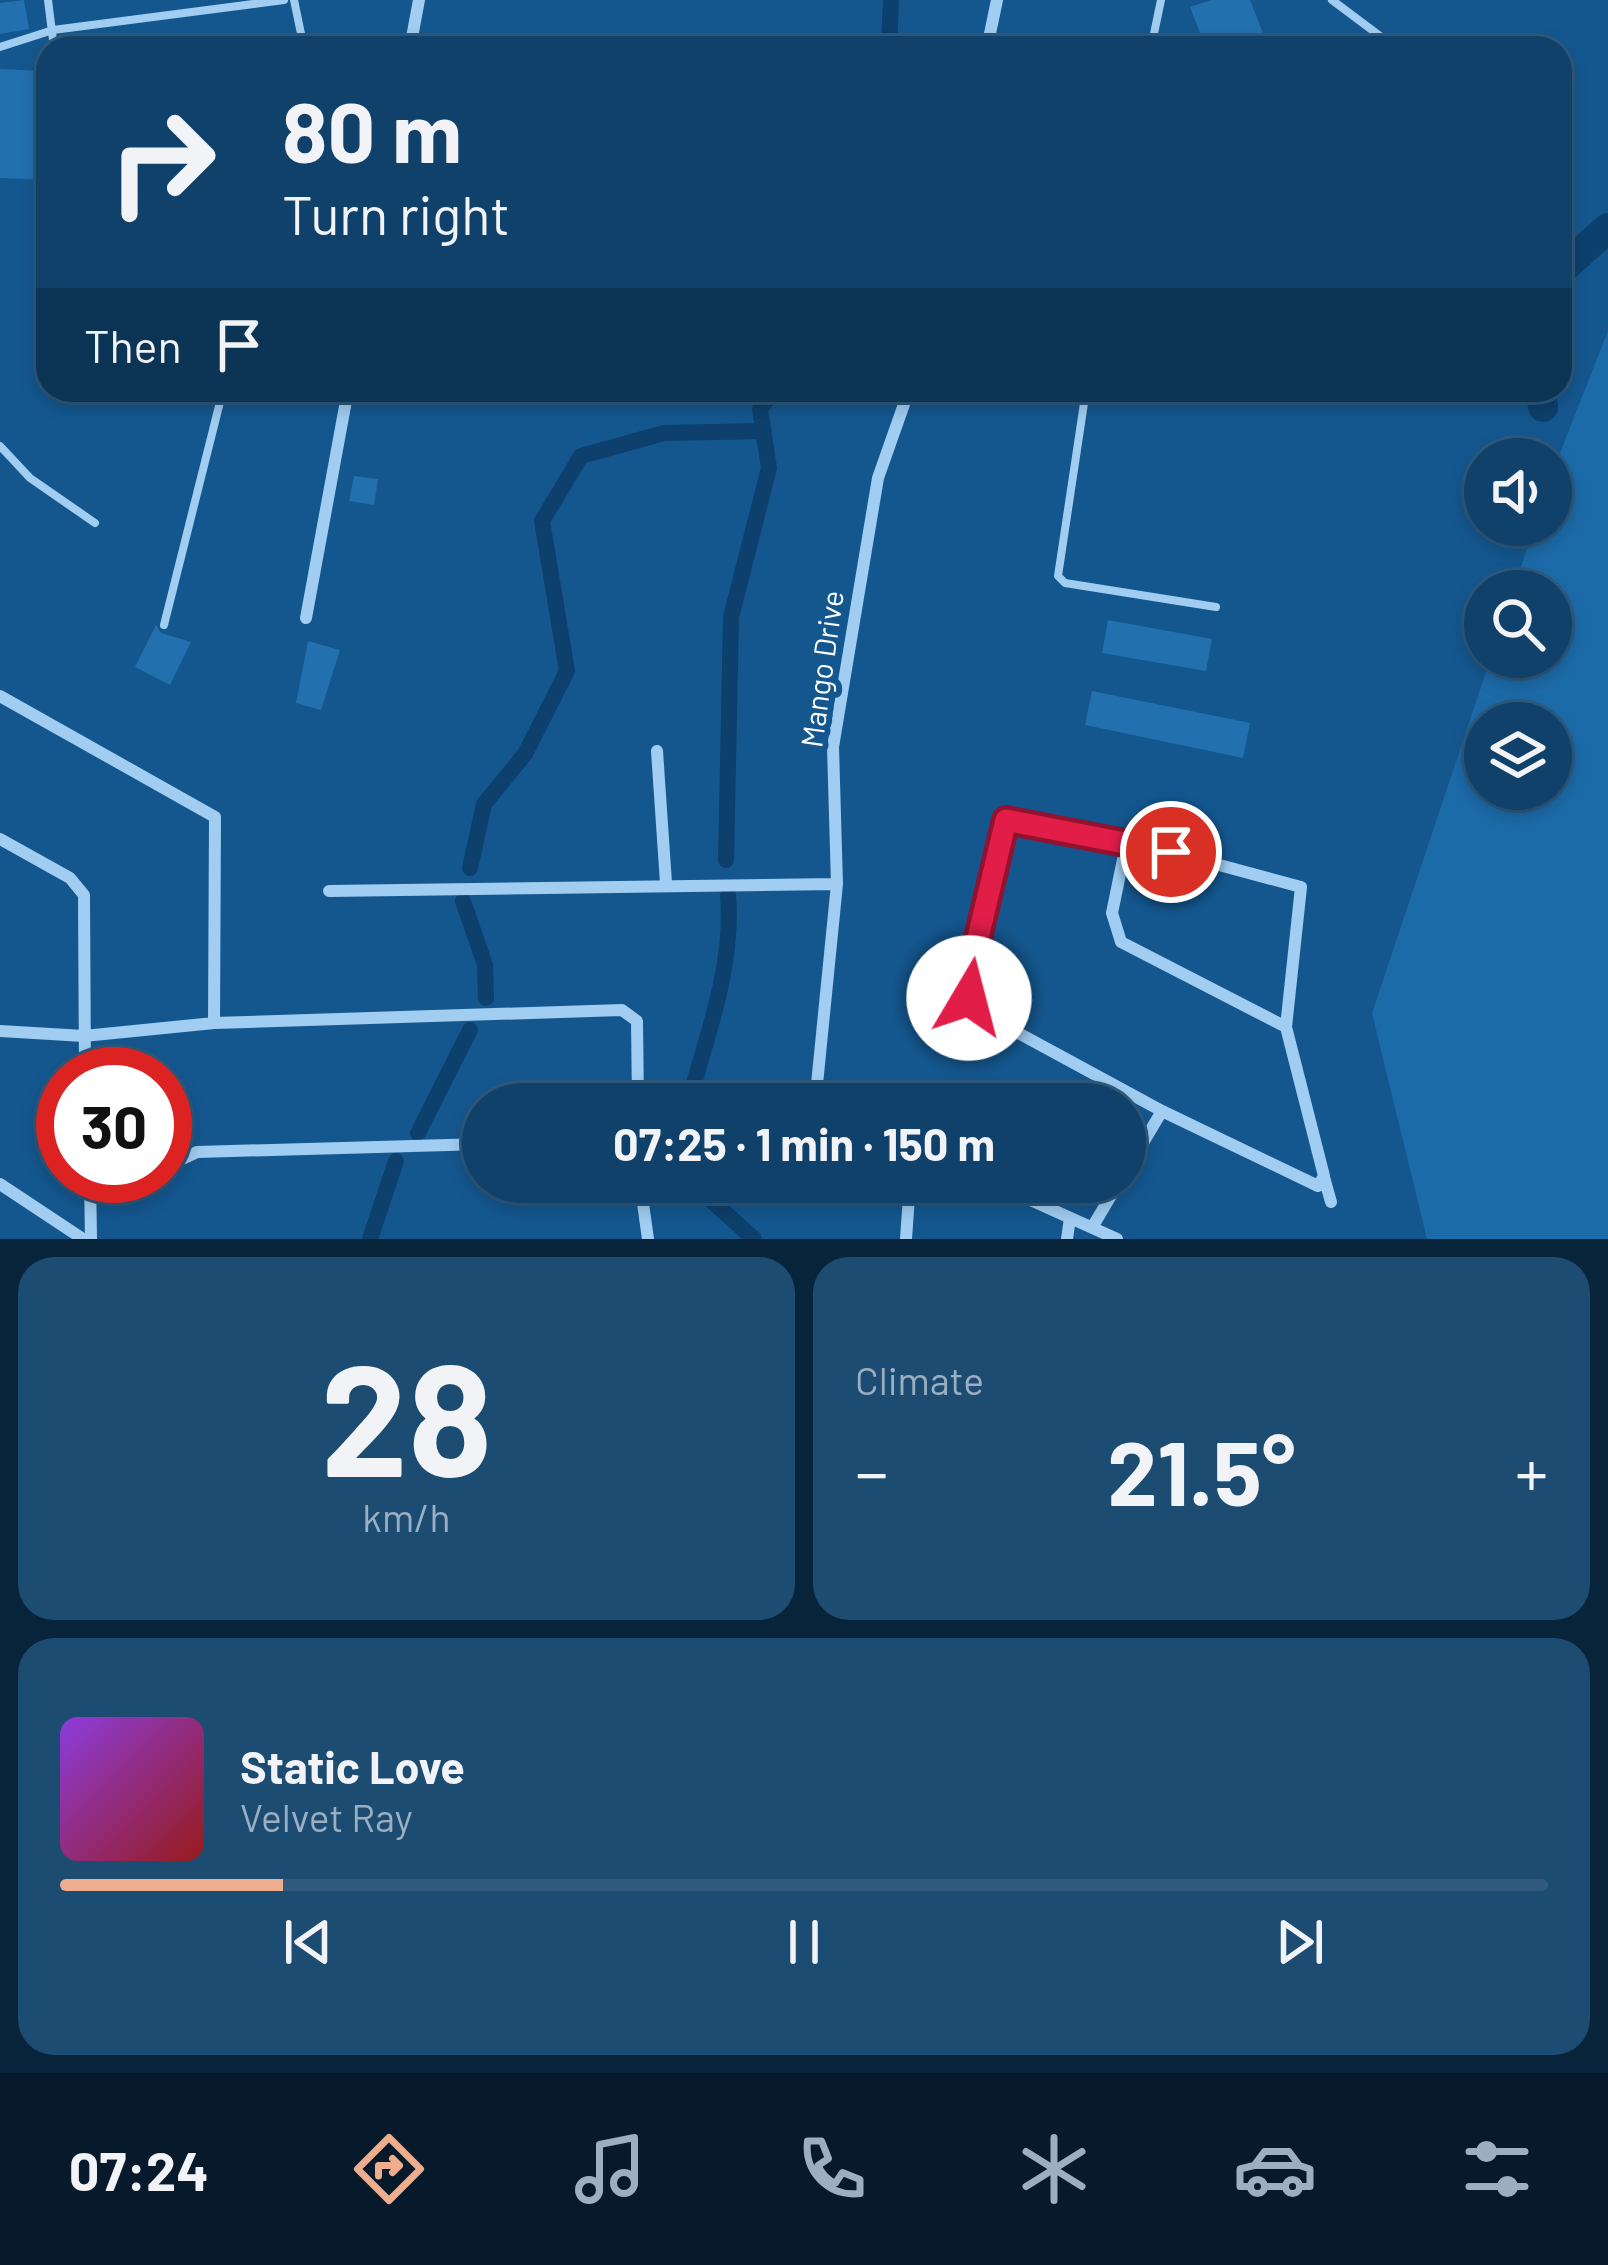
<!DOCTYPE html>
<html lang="en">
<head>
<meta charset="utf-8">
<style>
	body { margin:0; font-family:Barlow,sans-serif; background:#1d4c73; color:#f1f3f6; height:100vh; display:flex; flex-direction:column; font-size:45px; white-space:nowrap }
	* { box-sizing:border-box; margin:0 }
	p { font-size:39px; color:#9bafc1 }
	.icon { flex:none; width:66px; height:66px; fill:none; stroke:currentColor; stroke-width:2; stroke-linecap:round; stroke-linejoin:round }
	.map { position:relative; height:1239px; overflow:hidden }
	.panel { display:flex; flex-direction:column; gap:18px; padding:18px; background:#08243b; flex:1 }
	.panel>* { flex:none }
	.banner { position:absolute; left:36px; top:36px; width:1536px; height:366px; border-radius:36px; box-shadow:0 6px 18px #0003,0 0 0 3px #2f5a7e; background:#0f416b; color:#f1f3f6; overflow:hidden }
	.tools { position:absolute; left:1464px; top:438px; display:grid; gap:24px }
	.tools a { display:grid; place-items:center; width:108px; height:108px; border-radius:50%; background:#0f416b; box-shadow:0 6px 18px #0003,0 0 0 3px #2f5a7e; font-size:60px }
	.speed { position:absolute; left:36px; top:1047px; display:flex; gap:24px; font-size:60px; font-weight:700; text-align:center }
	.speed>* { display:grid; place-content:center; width:156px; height:156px; border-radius:50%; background:#0f416b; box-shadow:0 6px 18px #0003,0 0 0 3px #2f5a7e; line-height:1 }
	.speed .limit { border:18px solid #d22; background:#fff; color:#111 }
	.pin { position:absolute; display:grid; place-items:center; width:102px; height:102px; color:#fff; margin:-51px; border:6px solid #fff; border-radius:50%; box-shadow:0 3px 12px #0007 }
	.me { position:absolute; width:132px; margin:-66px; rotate:8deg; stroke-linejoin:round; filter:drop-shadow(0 0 9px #0008) }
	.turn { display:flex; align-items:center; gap:42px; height:252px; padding:0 48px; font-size:54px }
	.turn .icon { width:156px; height:156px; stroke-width:2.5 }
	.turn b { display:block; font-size:84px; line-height:102px }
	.then { display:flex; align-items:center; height:114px; padding:0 48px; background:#0003; gap:24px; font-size:45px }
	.big { font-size:90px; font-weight:700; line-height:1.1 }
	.panel .card { flex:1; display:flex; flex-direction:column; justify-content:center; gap:18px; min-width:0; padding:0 42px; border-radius:36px; background:#1d4c73 }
	.panel .dial { align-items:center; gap:0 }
	.dial b { font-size:156px; line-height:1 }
	.song { display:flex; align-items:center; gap:36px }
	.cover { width:144px; height:144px; border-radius:18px; background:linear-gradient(135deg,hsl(270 70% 55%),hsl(0 70% 35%)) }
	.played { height:12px; border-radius:6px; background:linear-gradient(90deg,#eead8d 15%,#2f5a7e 15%) }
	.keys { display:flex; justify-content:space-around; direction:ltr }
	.heat { display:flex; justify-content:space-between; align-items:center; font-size:66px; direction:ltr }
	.panel .tiles { flex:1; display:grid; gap:18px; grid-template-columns:1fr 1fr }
	.card:last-child { grid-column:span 2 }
	.trip { position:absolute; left:462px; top:1083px; width:684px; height:120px; border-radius:60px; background:#0f416b; box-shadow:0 6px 18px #0003,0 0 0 3px #2f5a7e; font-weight:700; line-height:120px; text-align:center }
	.dock { display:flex; height:192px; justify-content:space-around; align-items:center; background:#061a2b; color:#9bafc1 }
	.dock .icon { width:84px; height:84px }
	.dock .current { color:#eead8d }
	.dock b { font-size:54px; color:#f1f3f6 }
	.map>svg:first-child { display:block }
	.green { fill:#1c6ba9; fill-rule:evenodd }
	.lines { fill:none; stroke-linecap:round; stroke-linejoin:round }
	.canal { stroke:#0d406c; stroke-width:16 }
	.river { stroke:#0d406c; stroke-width:30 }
	.building { fill:#2270ae }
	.service { stroke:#a0cdf1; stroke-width:8 }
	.minor { stroke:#a0cdf1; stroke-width:12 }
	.route-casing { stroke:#92132f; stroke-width:30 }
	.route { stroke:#e11d48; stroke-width:21 }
	.labels { text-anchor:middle; stroke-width:12; stroke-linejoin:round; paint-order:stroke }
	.street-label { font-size:30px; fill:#fff; stroke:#14578f }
</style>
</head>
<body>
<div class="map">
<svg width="1608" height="1239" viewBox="0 0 1608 1239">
	<rect width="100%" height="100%" fill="#14578f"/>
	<path class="green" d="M1608,331v908h-181l-55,-226 119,-356h60v-66h-38l22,-66h16v-49zM1485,723h66v66h-66z"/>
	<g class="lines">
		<path class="canal" d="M889,48l2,-48
			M726,860l5,-243 38,-149 -9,-59 14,-19
			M470,868l14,-64 41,-50 42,-83 -25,-150 39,-65 83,-23 100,-2
			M463,901l22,64 1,33
			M688,1104c19,-69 46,-138 40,-209
			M418,1133l52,-103
			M703,1182l9,19 42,38
			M370,1239l26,-78"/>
		<path class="river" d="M1560,271l48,-43
			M1540,390l3,17"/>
	</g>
	<path class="building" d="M24,0l5,29 -29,5v-31z
		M1211,0h39l19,48h-63l-16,-41z
		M0,69l42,2 -1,67 7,1v41l-48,-2z
		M354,476l24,3 -4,26 -25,-4z
		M1108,620l104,19 -6,32 -104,-18z
		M156,625l5,8 30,9 -21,43 -35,-18z
		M308,641l32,9 -19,60 -25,-7z
		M1092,691l158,32 -7,35 -158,-33z"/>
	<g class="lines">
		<path class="service" d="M48,0l6,48
			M294,0l10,48
			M1332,0l64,48
			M0,47l53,-17 231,-30
			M1151,48l10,-48
			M1086,390l-28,186 7,7 151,24
			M0,446l30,32 65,45
			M164,625l59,-235"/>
		<path class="minor" d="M410,48l9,-48
			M987,48l10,-48
			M306,618l42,-228
			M0,696l215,121 -1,206
			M657,751l9,132
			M1006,820l121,20 174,47 -15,140 38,149 -6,10 -156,-75 -186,-101 -9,-26z
			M0,839l70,39 14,17 1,179
			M1127,840l-15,73 9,29 165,85
			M329,891l508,-7
			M0,1031l84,5 130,-13 408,-13 15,11 1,83
			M815,1104l22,-220 -4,-137 45,-269 31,-88
			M165,1167l32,-15 286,-8
			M1125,1173l37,-62
			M90,1176l1,63
			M1324,1177l7,25
			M640,1182l8,57
			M991,1182l126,57
			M0,1184l83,55
			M90,1199l53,-23
			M1093,1226l26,-44
			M906,1239l4,-57
			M1067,1239l3,-21"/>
	</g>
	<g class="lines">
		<g class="route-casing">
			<path id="route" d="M969,998l-2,-14 39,-164 165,32"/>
		</g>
		<use href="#route" class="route"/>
	</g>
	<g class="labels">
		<g class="street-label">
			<text transform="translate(823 669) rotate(-82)" y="10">Mango Drive</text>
		</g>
	</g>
</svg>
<div class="tools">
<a><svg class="icon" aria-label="sound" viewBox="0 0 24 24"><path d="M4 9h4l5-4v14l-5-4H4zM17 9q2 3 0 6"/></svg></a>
<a><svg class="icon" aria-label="search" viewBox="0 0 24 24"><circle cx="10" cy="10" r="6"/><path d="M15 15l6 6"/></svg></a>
<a><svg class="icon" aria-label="layers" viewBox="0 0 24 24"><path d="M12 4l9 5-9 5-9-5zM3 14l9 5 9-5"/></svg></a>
</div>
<div class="speed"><div class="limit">30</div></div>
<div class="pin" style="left:1171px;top:852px;background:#d93025"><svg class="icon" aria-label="arrive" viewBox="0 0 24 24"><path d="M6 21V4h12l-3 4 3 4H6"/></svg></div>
<svg class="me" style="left:969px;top:998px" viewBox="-20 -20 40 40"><circle r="19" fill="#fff"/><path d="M0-13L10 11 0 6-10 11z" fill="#e11d48"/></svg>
<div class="trip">07:25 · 1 min · 150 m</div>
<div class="banner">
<div class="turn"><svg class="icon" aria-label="right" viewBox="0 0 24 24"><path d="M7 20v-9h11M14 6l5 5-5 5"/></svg><div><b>80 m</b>Turn right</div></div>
<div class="then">Then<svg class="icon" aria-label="arrive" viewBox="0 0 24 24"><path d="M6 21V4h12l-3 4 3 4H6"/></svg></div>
</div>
</div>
<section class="panel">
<div class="tiles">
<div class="card dial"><b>28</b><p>km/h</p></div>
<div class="card"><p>Climate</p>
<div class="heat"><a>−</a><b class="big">21.5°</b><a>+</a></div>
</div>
<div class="card">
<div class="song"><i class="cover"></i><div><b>Static Love</b><p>Velvet Ray</p></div></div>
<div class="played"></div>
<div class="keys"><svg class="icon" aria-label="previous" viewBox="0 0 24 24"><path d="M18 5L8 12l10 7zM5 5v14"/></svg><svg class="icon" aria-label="pause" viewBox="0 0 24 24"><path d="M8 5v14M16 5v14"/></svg><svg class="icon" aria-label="next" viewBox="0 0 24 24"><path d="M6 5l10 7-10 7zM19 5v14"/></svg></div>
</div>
</div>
</section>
<nav class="dock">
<b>07:24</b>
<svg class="icon current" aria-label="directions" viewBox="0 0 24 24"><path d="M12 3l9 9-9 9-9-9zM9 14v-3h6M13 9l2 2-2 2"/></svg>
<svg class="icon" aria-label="music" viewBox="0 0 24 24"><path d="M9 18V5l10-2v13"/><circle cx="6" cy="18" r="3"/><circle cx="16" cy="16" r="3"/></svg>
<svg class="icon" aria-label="phone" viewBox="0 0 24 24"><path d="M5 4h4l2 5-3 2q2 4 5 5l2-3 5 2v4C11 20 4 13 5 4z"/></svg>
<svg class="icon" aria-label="climate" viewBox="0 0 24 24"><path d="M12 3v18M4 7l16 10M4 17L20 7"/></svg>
<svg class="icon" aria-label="car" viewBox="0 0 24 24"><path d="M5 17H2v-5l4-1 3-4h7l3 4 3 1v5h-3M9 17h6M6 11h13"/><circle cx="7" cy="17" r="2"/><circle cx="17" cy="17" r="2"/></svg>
<svg class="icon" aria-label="filters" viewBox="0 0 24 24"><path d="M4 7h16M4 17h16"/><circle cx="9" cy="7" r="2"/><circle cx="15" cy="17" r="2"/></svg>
</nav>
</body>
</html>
